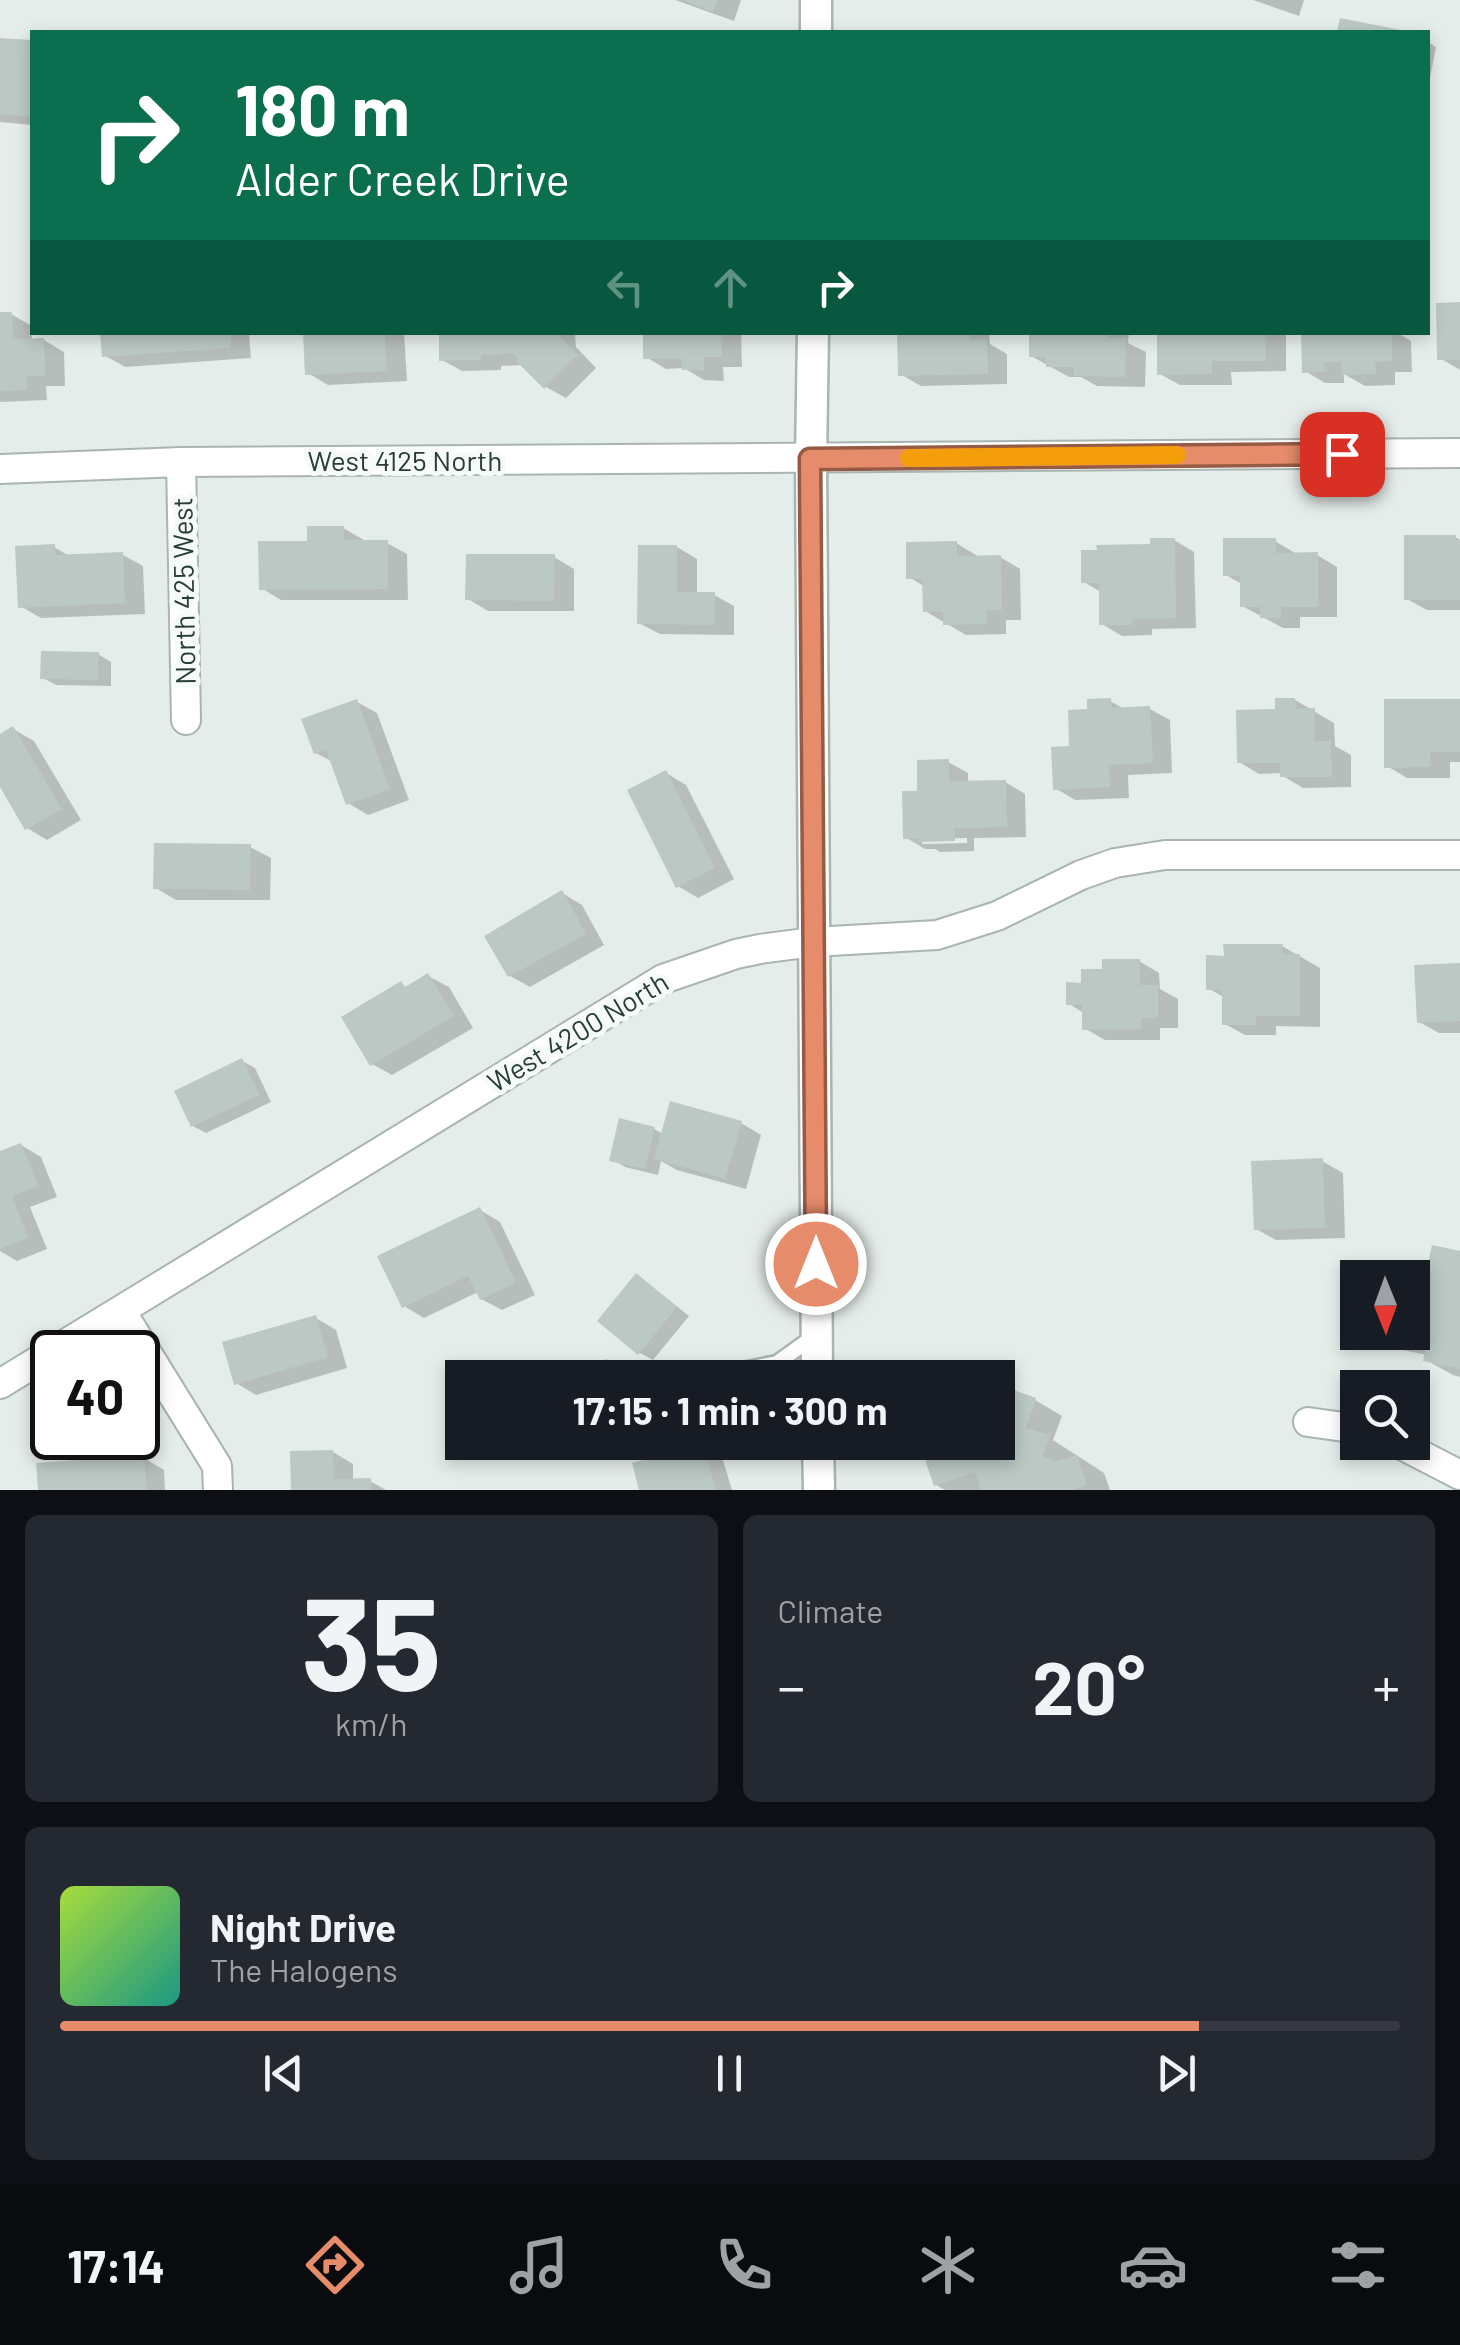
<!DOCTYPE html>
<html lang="en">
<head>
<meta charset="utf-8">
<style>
	body { margin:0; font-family:Barlow,sans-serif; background:#242831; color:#f1f3f6; height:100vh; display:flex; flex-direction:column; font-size:38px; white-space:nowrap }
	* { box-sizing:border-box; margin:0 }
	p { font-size:32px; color:#9ea1a6 }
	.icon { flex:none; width:55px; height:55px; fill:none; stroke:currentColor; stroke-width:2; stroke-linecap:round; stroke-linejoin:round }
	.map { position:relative; height:1490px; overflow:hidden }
	.drawer { display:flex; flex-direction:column; gap:25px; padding:25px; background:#0d0f14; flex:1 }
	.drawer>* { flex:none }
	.guide { position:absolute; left:30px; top:30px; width:1400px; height:305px; border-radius:0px; box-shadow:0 5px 15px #0003; background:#0b6e4f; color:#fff; overflow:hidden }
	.needle { width:65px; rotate:179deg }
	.tools { position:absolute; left:1340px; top:1260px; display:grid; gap:20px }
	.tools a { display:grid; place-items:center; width:90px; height:90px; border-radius:0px; background:#171b24; box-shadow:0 5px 15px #0003; font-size:50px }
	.speed { position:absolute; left:30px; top:1330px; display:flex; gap:20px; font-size:50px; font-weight:700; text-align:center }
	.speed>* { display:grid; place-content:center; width:130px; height:130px; border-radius:50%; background:#171b24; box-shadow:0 5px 15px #0003; line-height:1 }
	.speed .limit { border:5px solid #111; border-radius:15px; background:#fff; color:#111 }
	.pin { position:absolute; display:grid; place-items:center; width:85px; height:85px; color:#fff; margin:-42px; border-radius:20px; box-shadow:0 5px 15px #0006 }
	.me { position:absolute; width:110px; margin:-55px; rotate:0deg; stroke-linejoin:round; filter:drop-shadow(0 0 8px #0008) }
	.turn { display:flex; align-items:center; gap:35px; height:210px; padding:0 40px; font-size:45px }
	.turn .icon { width:130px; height:130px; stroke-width:2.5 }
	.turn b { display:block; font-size:70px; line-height:85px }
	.lanes { display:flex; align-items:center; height:95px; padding:0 40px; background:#0003; justify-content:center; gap:50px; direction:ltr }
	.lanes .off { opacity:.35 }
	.big { font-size:75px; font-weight:700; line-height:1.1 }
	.drawer .card { flex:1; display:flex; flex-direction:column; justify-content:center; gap:15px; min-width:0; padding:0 35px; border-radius:15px; background:#242831 }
	.drawer .dial { align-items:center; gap:0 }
	.dial b { font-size:130px; line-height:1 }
	.song { display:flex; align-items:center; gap:30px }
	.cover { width:120px; height:120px; border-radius:15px; background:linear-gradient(135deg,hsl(80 70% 55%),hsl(170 70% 35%)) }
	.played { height:10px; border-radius:5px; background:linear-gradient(90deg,#e68c6a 85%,#363941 85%) }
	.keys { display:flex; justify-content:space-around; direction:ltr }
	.heat { display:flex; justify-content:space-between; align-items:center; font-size:55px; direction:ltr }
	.drawer .tiles { flex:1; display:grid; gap:25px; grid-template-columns:1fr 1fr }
	.card:last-child { grid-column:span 2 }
	.trip { position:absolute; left:445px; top:1360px; width:570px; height:100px; border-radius:0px; background:#171b24; box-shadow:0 5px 15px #0003; font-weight:700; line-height:100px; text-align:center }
	.tabs { display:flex; height:160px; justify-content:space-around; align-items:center; background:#090b0e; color:#9ea1a6 }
	.tabs .icon { width:70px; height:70px }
	.tabs .current { color:#e68c6a }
	.tabs b { font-size:45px; color:#f1f3f6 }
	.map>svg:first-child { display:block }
	.shadow { fill:#0003; fill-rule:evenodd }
	.building { fill:#bbc8c3 }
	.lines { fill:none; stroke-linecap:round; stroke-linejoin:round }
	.service-casing { stroke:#a8b5b1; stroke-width:19 }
	.minor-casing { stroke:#a8b5b1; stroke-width:32 }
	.tertiary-casing { stroke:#a8b5b1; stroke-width:35 }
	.service { stroke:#fff; stroke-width:14 }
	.minor { stroke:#fff; stroke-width:28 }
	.tertiary { stroke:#fff; stroke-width:30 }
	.route-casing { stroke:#965b45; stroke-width:25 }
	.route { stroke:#e68c6a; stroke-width:18 }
	.slow { stroke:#f59e0b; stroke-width:18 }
	.labels { text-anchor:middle; stroke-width:10; stroke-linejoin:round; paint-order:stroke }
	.street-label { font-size:28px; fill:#263d38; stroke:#f6faf8 }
</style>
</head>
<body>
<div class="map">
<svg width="1460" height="1490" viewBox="0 0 1460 1490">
	<rect width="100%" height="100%" fill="#e5edea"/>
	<path class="shadow" d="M675,0h66l-7,21z
		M1253,0h51l-5,16z
		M0,40l32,3v82l-32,-3z
		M1428,42l8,5 -8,41z
		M1460,290v80l-20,-12 20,-53z
		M11,314l21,12v15l12,-1 20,12 1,34h-19l1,14 -47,2v-87z
		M103,332h146l2,26 -126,9 -21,-12z
		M306,332h98l3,49 -79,4 -20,-12z
		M441,332h134l1,15 20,21 -30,30 -20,-11 -23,-22 -22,1v4l-39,1 -20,-11z
		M645,332h96l1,35h-19l1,14 -20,-1 -20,-12 -18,1 -20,-12z
		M900,332h89l1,12 17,10v30l-86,2 -21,-12z
		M1032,332h97l-1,11 18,9 -1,35 -48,-1 -16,-9h-12l-38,-21z
		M1159,332h127v39l-55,1 1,13h-52l-20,-11z
		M1304,332h92l15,9 1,31h-17v13l-30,1 -21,-12v9h-19l-20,-12z
		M343,528l21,12v3h23l20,11 1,46h-127l-20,-12z
		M1455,537l5,3v70h-33l-20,-11z
		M1174,540l20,12 2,76 -44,1v6l-30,1 -20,-12 -1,-32 -17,-10 69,-36z
		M1275,541l20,12v2h22l20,12v50h-37v11h-17l-41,-22v-22l-16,-9z
		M956,543l20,12v3l24,-1 20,12 1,51h-15v14l-40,1 -41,-24v-24l-16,-10z
		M54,547l17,10 52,-2 20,11 2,48 -104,4 -21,-12z
		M677,547l20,12v35l17,1 20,11v29l-74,-1 -21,-11z
		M554,557l20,12v42h-86l-20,-12z
		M98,654l13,8v24l-55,-1 -13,-7z
		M1295,700l39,23 1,23 16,9v32l-48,1 -20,-12 -1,-3 -23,1 -20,-12 38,-51z
		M1110,701l16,9 24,-1 20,11 2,53 -44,2 1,23 -54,2 -20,-12 17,-40z
		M357,702l20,11 32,87 -41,15 -20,-12 -15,-41 -17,-9z
		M1460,702v60h-10v16h-43l-20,-12z
		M13,729l21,12 47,79 -34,20 -20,-12 -27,-46v-45z
		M948,762l20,11v10l37,-1 20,12 1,43 -52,1v13l-34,1 -5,-3h-10l-20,-12 15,-43zM967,838v5l-45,1v-5z
		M666,773l20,12 48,94 -36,19 -20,-12z
		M250,847l21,11 -1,42h-94l-20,-12z
		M562,893l20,12 22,40 -74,42 -20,-11z
		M1282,946l38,22v59l-44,-1v9h-31l-20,-11v-26l-17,-10 18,-30z
		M1139,961l20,12 1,16 18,10v29h-18v12h-55l-21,-12v-15l-15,-9 15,-19 21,-14z
		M1460,965v68h-21l-20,-11z
		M428,976l21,11 24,41 -81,47 -20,-11 29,-80 7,4z
		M242,1061l13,7 16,34 -65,31 -13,-7z
		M741,1123l20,12 -15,54 -69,-19 -16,-9 -3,14 -33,-8 -13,-8 42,-30 9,5z
		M21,1145l20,12 16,40 -27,10 17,42 -30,12 -17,-10v-98z
		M1322,1161l21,12 2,65 -69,2 -20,-11z
		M480,1210l20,12 35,73 -33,15 -21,-11 -3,-7 -54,26 -20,-12z
		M1460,1254v123l-7,-2 -27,-15 1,-5 -38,-8 -24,-15h47v-54l-36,-9 51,11z
		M636,1276l13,8 40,32 -36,44 -13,-7 -40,-32z
		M316,1318l20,12 11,38 -91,27 -20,-12z
		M998,1387l37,13 27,16 -9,24 51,33 6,17h-165l-9,-5 62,-43z
		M702,1446l20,11 10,33h-90z
		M333,1452l20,12v17h17l16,9h-92z
		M144,1458l20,12 1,20h-125z"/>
	<path class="building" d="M683,0h34l-4,12z
		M1340,18l66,13 -1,1h-68z
		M0,38l32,2v77l-32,-3z
		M1460,302v58h-23l-1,-57z
		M0,312h12l1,27 31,-1 1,38h-18v14l-27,1z
		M100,332h130l1,16 -129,9z
		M303,332h82l2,39 -82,4z
		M439,332h116l23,23 -34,34 -28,-28 2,-2 -4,-5 -33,1v5l-42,1z
		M643,332h79v25h-18v13h-22l-1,-12 -38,1z
		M897,332h73v8h17l1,34 -90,2z
		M1029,332h80v6h17l-1,39 -51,-1v-9h-28v-10h-17z
		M1157,332h109v29h-54v13l-55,1z
		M1301,332h91v29l-17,1 1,12 -34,1 -1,-13h-17l1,10 -23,1z
		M307,526h37v14h44v49l-129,1 -1,-49h49z
		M1404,535h52v5h4v60h-56z
		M1150,538h25l1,80 -44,1v6h-33v-42h-18v-33h16l-1,-5 54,-1z
		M1223,538h53v15l42,-1v55h-37v11h-21v-11h-20v-31h-17z
		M957,541v15l44,-1 1,55h-16l1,14 -44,1v-13h-20l-1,-33h-16v-37z
		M55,544v11l68,-3 2,51 -107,5 -3,-62z
		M638,545h39v47h38v33l-78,-1z
		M466,554h89l-1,47 -89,-1z
		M41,651l58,1 -1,28 -58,-1z
		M1111,698l1,10 38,-2 3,57 -44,2 1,22 -57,3 -2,-43 18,-1 -1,-36 19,-1v-10z
		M1275,698h20l1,11 19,-1v33h16l1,36h-52v-14h-43l-1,-53 39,-1z
		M357,699l33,90 -44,16 -20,-55 -12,4 -13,-35z
		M1384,699h76v53h-30v15l-46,1z
		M13,726l49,83 -37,21 -25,-43v-53z
		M949,759v22l57,-1 1,47 -52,1v13l-37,1v-3h-15l-1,-48h15v-31z
		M666,770l49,98 -39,20 -49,-98z
		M154,843l97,1 -1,46 -97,-1z
		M562,890l24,44 -78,43 -24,-41z
		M1223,944h60l-1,10h18v62h-44v9h-34v-35h-16v-35l18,1z
		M1102,959h38v26h18v33h-17v11l-59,1v-25h-16v-23l15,1v-14h21z
		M1460,963v58l-43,2 -3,-58z
		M428,973l26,43 -84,50 -29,-49 60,-36 4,6z
		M242,1058l18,37 -69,32 -17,-36z
		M670,1101l72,20 -17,58 -71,-20z
		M619,1118l36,9 -10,42 -36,-8z
		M21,1143l17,43 -26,10 16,42 -28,11v-98z
		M1323,1158l2,70 -71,2 -3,-69z
		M480,1207l36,76 -36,17 -12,-24 -66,32 -25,-52z
		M1432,1245l28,6v118l-37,-8 3,-14 -58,-13 44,-2v-54h-41l3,-12 51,11z
		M636,1273l41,34 -39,48 -41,-34z
		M316,1315l12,42 -94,28 -12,-43z
		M543,1360l60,7 -2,11h-60z
		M998,1384l38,14 -10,30 24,7 -8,21 15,5 20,-6 10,30 -14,5h-92l-6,-18 -41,14 -15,-44h79z
		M702,1443l14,47h-77l-7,-27z
		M333,1450l1,29 37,-1v12h-80l-1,-39z
		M144,1455l3,35h-109l-2,-27z"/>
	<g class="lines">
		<g class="service-casing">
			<path id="service" d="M606,1369l53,9
				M703,1378l74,-15 39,-28"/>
		</g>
		<g class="minor-casing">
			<path id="minor" d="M181,462l5,258
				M0,469l181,-7 1279,-9
				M121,1311l96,155 1,24
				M0,1384l663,-405 73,-25 24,-5 53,-7 124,-7 60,-19 84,-41 34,-12 50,-8h295
				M1308,1422l50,7
				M1396,1442l64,33"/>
		</g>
		<g class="tertiary-casing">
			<path id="tertiary" d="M816,0v32
				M813,332l-2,127 6,919
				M818,1442l1,48"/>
		</g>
		<use href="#service" class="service"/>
		<use href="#minor" class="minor"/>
		<use href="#tertiary" class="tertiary"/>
	</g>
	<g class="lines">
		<g class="route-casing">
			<path id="route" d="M816,1264l-6,-805 532,-5"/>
		</g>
		<use href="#route" class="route"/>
		<path class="slow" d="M909,458l268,-3"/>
	</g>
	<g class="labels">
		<g class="street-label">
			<text x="405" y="471">West 4125 North</text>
			<text transform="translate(184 591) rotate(-91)" y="10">North 425 West</text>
			<text transform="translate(578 1032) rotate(-31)" y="10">West 4200 North</text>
		</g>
	</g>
</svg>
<div class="tools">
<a><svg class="needle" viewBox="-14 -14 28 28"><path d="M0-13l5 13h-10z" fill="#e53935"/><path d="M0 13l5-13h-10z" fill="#9ea1a6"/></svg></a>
<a><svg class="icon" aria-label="search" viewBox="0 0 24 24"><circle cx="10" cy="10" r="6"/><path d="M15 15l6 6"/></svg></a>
</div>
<div class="speed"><div class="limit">40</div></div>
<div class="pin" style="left:1342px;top:454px;background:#d93025"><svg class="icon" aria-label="arrive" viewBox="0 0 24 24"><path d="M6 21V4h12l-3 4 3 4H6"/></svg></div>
<svg class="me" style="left:816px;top:1264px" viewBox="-20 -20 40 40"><circle r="17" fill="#e68c6a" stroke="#fff" stroke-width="3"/><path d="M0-11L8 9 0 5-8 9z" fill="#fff"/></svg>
<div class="trip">17:15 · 1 min · 300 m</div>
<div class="guide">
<div class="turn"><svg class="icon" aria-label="right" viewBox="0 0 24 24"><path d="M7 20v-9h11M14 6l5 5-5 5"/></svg><div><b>180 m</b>Alder Creek Drive</div></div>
<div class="lanes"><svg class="icon off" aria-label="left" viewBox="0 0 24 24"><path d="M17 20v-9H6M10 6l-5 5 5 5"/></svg><svg class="icon off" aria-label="ahead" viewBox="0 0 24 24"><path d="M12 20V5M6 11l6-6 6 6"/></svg><svg class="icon" aria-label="right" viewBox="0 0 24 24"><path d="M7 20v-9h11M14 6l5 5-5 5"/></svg></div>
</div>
</div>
<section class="drawer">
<div class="tiles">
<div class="card dial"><b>35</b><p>km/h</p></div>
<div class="card"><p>Climate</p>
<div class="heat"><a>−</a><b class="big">20°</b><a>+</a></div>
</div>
<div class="card">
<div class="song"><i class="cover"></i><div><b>Night Drive</b><p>The Halogens</p></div></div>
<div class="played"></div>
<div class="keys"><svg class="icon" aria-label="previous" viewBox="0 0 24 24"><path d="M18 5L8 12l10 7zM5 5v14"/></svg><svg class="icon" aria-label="pause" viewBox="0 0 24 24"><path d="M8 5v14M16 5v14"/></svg><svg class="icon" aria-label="next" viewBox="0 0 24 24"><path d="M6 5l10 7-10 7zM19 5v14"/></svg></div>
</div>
</div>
</section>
<nav class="tabs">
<b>17:14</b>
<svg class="icon current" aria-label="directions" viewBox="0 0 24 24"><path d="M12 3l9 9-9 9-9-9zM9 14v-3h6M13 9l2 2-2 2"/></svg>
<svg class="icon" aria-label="music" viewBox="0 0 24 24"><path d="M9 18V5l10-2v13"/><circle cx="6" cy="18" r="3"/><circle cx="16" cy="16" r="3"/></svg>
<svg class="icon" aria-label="phone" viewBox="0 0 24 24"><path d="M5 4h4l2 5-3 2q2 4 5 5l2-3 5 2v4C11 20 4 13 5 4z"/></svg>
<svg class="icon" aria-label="climate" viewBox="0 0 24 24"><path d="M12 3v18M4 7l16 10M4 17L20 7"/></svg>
<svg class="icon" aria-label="car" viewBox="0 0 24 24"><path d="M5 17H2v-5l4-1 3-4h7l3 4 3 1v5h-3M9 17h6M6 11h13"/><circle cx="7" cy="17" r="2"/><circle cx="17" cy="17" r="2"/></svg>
<svg class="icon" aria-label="filters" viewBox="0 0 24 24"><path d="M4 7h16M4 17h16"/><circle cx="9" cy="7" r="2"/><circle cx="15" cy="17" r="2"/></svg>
</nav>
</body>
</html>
